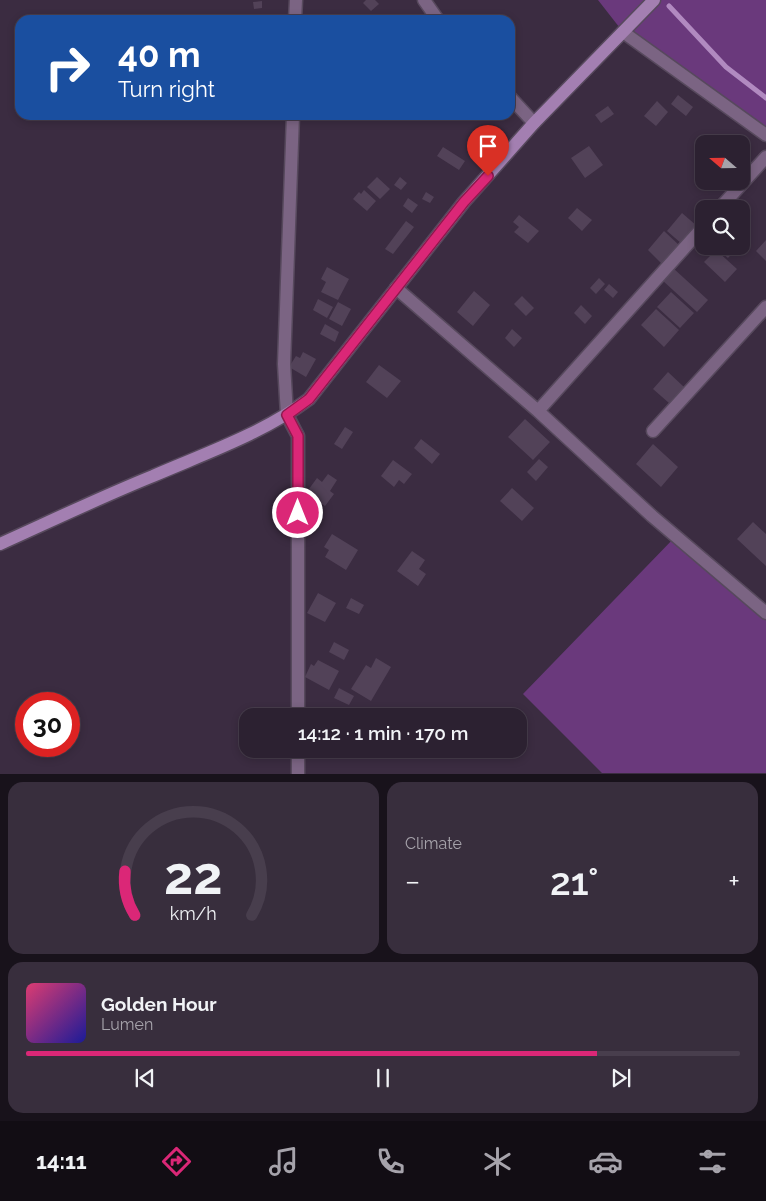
<!DOCTYPE html>
<html lang="en">
<head>
<meta charset="utf-8">
<style>
	body { margin:0; font-family:Raleway,sans-serif; background:#382e3d; color:#f1f3f6; height:100vh; display:flex; flex-direction:column; font-size:19px; white-space:nowrap }
	* { box-sizing:border-box; margin:0 }
	p { font-size:16px; color:#a6a3ab }
	.icon { flex:none; width:28px; height:28px; fill:none; stroke:currentColor; stroke-width:2; stroke-linecap:round; stroke-linejoin:round }
	.map { position:relative; height:774px; overflow:hidden }
	.drawer { display:flex; flex-direction:column; gap:8px; padding:8px; background:#18121b; flex:1 }
	.drawer>* { flex:none }
	.hud { position:absolute; left:15px; top:15px; width:500px; height:105px; border-radius:15px; box-shadow:0 2px 8px #0003,0 0 0 1px #483e4d; background:#1a4fa0; color:#fff; overflow:hidden }
	.needle { width:32px; rotate:290deg }
	.buttons { position:absolute; left:695px; top:135px; display:grid; gap:10px }
	.buttons a { display:grid; place-items:center; width:55px; height:55px; border-radius:10px; background:#2c2131; box-shadow:0 2px 8px #0003,0 0 0 1px #483e4d; font-size:25px }
	.speed { position:absolute; left:15px; top:692px; display:flex; gap:10px; font-size:25px; font-weight:700; text-align:center }
	.speed>* { display:grid; place-content:center; width:65px; height:65px; border-radius:50%; background:#2c2131; box-shadow:0 2px 8px #0003,0 0 0 1px #483e4d; line-height:1 }
	.speed .limit { border:8px solid #d22; background:#fff; color:#111 }
	.pin { position:absolute; display:grid; place-items:center; width:42px; height:42px; color:#fff; margin:-51px -21px; border-radius:50% 50% 50% 0; rotate:-45deg; box-shadow:0 0 5px #0007 }
	.pin .icon { rotate:45deg }
	.me { position:absolute; width:55px; margin:-28px; rotate:0deg; stroke-linejoin:round; filter:drop-shadow(0 0 4px #0008) }
	.turn { display:flex; align-items:center; gap:18px; height:105px; padding:0 20px; font-size:22px }
	.turn .icon { width:65px; height:65px; stroke-width:2.5 }
	.turn b { display:block; font-size:35px; line-height:42px }
	.big { font-size:38px; font-weight:600; line-height:1.1 }
	.drawer .widget { flex:1; display:flex; flex-direction:column; justify-content:center; gap:8px; min-width:0; padding:0 18px; border-radius:15px; background:#382e3d }
	.drawer .dial { align-items:center; gap:0 }
	.dial svg { height:130px; overflow:visible; fill:none; stroke:#483e4d; stroke-width:7; stroke-linecap:round; text-anchor:middle }
	.dial text { fill:#f1f3f6; stroke:none }
	.song { display:flex; align-items:center; gap:15px }
	.cover { width:60px; height:60px; border-radius:8px; background:linear-gradient(135deg,hsl(340 70% 55%),hsl(240 70% 35%)) }
	.played { height:5px; border-radius:2px; background:linear-gradient(90deg,#db2777 80%,#483e4d 80%) }
	.keys { display:flex; justify-content:space-around; direction:ltr }
	.heat { display:flex; justify-content:space-between; align-items:center; font-size:28px; direction:ltr }
	.drawer .tiles { flex:1; display:grid; gap:8px; grid-template-columns:1fr 1fr }
	.widget:last-child { grid-column:span 2 }
	.trip { position:absolute; left:239px; top:708px; width:288px; height:50px; border-radius:15px; background:#2c2131; box-shadow:0 2px 8px #0003,0 0 0 1px #483e4d; font-weight:600; line-height:50px; text-align:center }
	.menu { display:flex; height:80px; justify-content:space-around; align-items:center; background:#120d14; color:#a6a3ab }
	.menu .icon { width:35px; height:35px }
	.menu .current { color:#db2777 }
	.menu b { font-size:22px; color:#f1f3f6 }
	.map>svg:first-child { display:block }
	.green { fill:#6a397c }
	.lines { fill:none; stroke-linecap:round; stroke-linejoin:round }
	.stream { stroke:#b18ac0; stroke-width:5 }
	.building { fill:#524258 }
	.street-casing { stroke:#57495d; stroke-width:15 }
	.secondary-casing { stroke:#57495d; stroke-width:15 }
	.street { stroke:#7b6483; stroke-width:12 }
	.secondary { stroke:#a37fb1; stroke-width:12 }
	.route-casing { stroke:#8e194d; stroke-width:12 }
	.route { stroke:#db2777; stroke-width:9 }
</style>
</head>
<body>
<div class="map">
<svg width="766" height="774" viewBox="0 0 766 774">
	<rect width="100%" height="100%" fill="#3b2c41"/>
	<path class="green" d="M598,0h168v135l-143,-103z
		M676,536l90,77v160h-164l-79,-79z"/>
	<g class="lines">
		<path class="stream" d="M669,6l57,61 40,31"/>
	</g>
	<path class="building" d="M366,0h9l4,4 -8,7 -8,-8z
		M262,1v7l-8,1 -1,-7z
		M678,95l15,12 -7,9 -15,-12z
		M657,101l11,11 -12,14 -12,-10z
		M608,106l6,8 -13,9 -6,-8z
		M589,146l14,19 -18,13 -14,-20z
		M443,147l22,14 -6,9 -22,-14z
		M377,177l13,12 -10,10 -13,-12z
		M400,177l7,6 -6,7 -7,-5z
		M364,190l12,11 -9,10 -14,-12 6,-7 2,2z
		M426,192l8,5 -4,6 -8,-4z
		M408,198l10,7 -6,8 -9,-7z
		M577,208l15,12 -10,11 -14,-13z
		M682,213l15,13 -15,18 -15,-13z
		M519,215l20,16 -11,12 -14,-11 5,-5 -6,-5z
		M406,221l8,6 -21,27 -8,-5z
		M664,231l16,15 -17,19 -15,-15z
		M766,240v21l-10,-10z
		M714,246h25l-11,12z
		M716,250l21,19 -12,13 -21,-20z
		M327,267l22,12 -11,21 -17,-8 5,-10 -5,-3z
		M673,268l35,32 -11,12 -35,-32z
		M599,278l6,6 -9,10 -6,-6z
		M609,284l9,8 -5,6 -9,-8z
		M474,291l16,14 -17,21 -16,-14z
		M671,292l23,21 -14,15 -23,-21z
		M522,296l12,12 -8,8 -12,-12z
		M318,299l15,8 -6,11 -14,-8z
		M338,302l13,7 -9,17 -13,-7z
		M581,305l11,11 -7,8 -11,-11z
		M656,309l23,21 -15,17 -23,-22z
		M325,324l14,8 -4,10 -15,-8z
		M512,329l10,9 -8,9 -9,-9z
		M303,352l13,7 -10,18 -17,-10 7,-11 4,2z
		M379,365l22,16 -14,17 -21,-16z
		M668,372l16,15 -15,16 -16,-14z
		M525,419l25,23 -17,18 -25,-23z
		M345,427l8,5 -11,17 -8,-5z
		M421,439l19,15 -8,10 -18,-16z
		M653,444l25,23 -17,20 -25,-23z
		M539,459l9,8 -12,14 -9,-9z
		M393,460l19,14 -8,10 -5,-4 -5,7 -13,-11z
		M328,474l9,6 -7,11 4,3 -9,12 -19,-13 11,-15 5,4z
		M512,488l22,20 -12,13 -22,-20z
		M753,522l13,12v32l-29,-27z
		M332,534l26,16 -12,20 -21,-13 4,-7 -5,-3z
		M412,551l13,9 -6,9 7,5 -8,12 -21,-15z
		M318,593l18,10 -11,19 -18,-9z
		M351,598l13,7 -5,9 -13,-6z
		M334,642l15,8 -5,10 -15,-8z
		M376,658l15,9 -20,34 -20,-12 15,-24 5,3z
		M318,660l21,11 -10,19 -24,-13 6,-13 3,2z
		M339,688l15,8 -5,9 -15,-7z"/>
	<g class="lines">
		<g class="street-casing">
			<path id="street" d="M424,0l14,20
				M295,20l1,-20
				M623,32l143,103
				M510,97l24,26
				M293,115l-9,249 3,51 11,21v280
				M719,209l47,-52
				M396,288l142,123 114,105 114,97
				M538,411l166,-185
				M653,431l113,-124
				M298,774v-25"/>
		</g>
		<g class="secondary-casing">
			<path id="secondary" d="M0,544c51,-23 101,-47 153,-68 53,-23 109,-42 156,-77l155,-197 70,-79 120,-123"/>
		</g>
		<use href="#street" class="street"/>
		<use href="#secondary" class="secondary"/>
	</g>
	<g class="lines">
		<g class="route-casing">
			<path id="route" d="M298,513v-77l-11,-21 22,-16 155,-197 24,-26"/>
		</g>
		<use href="#route" class="route"/>
	</g>
</svg>
<div class="buttons">
<a><svg class="needle" viewBox="-14 -14 28 28"><path d="M0-13l5 13h-10z" fill="#e53935"/><path d="M0 13l5-13h-10z" fill="#a6a3ab"/></svg></a>
<a><svg class="icon" aria-label="search" viewBox="0 0 24 24"><circle cx="10" cy="10" r="6"/><path d="M15 15l6 6"/></svg></a>
</div>
<div class="speed"><div class="limit">30</div></div>
<div class="pin" style="left:488px;top:176px;background:#d93025"><svg class="icon" aria-label="arrive" viewBox="0 0 24 24"><path d="M6 21V4h12l-3 4 3 4H6"/></svg></div>
<svg class="me" style="left:298px;top:513px" viewBox="-20 -20 40 40"><circle r="17" fill="#db2777" stroke="#fff" stroke-width="3"/><path d="M0-11L8 9 0 5-8 9z" fill="#fff"/></svg>
<div class="trip">14:12 · 1 min · 170 m</div>
<div class="hud">
<div class="turn"><svg class="icon" aria-label="right" viewBox="0 0 24 24"><path d="M7 20v-9h11M14 6l5 5-5 5"/></svg><div><b>40 m</b>Turn right</div></div>
</div>
</div>
<section class="drawer">
<div class="tiles">
<div class="widget dial"><svg viewBox="0 0 100 80">
<path d="M14 69A42 42 0 1 1 86 69"/>
<path d="M14 69A42 42 0 0 1 8 42" stroke="#db2777"/>
<text x="50" y="56" font-size="32" font-weight="700">22</text>
<text x="50" y="72" font-size="11">km/h</text>
</svg></div>
<div class="widget"><p>Climate</p>
<div class="heat"><a>−</a><b class="big">21°</b><a>+</a></div>
</div>
<div class="widget">
<div class="song"><i class="cover"></i><div><b>Golden Hour</b><p>Lumen</p></div></div>
<div class="played"></div>
<div class="keys"><svg class="icon" aria-label="previous" viewBox="0 0 24 24"><path d="M18 5L8 12l10 7zM5 5v14"/></svg><svg class="icon" aria-label="pause" viewBox="0 0 24 24"><path d="M8 5v14M16 5v14"/></svg><svg class="icon" aria-label="next" viewBox="0 0 24 24"><path d="M6 5l10 7-10 7zM19 5v14"/></svg></div>
</div>
</div>
</section>
<nav class="menu">
<b>14:11</b>
<svg class="icon current" aria-label="directions" viewBox="0 0 24 24"><path d="M12 3l9 9-9 9-9-9zM9 14v-3h6M13 9l2 2-2 2"/></svg>
<svg class="icon" aria-label="music" viewBox="0 0 24 24"><path d="M9 18V5l10-2v13"/><circle cx="6" cy="18" r="3"/><circle cx="16" cy="16" r="3"/></svg>
<svg class="icon" aria-label="phone" viewBox="0 0 24 24"><path d="M5 4h4l2 5-3 2q2 4 5 5l2-3 5 2v4C11 20 4 13 5 4z"/></svg>
<svg class="icon" aria-label="climate" viewBox="0 0 24 24"><path d="M12 3v18M4 7l16 10M4 17L20 7"/></svg>
<svg class="icon" aria-label="car" viewBox="0 0 24 24"><path d="M5 17H2v-5l4-1 3-4h7l3 4 3 1v5h-3M9 17h6M6 11h13"/><circle cx="7" cy="17" r="2"/><circle cx="17" cy="17" r="2"/></svg>
<svg class="icon" aria-label="filters" viewBox="0 0 24 24"><path d="M4 7h16M4 17h16"/><circle cx="9" cy="7" r="2"/><circle cx="15" cy="17" r="2"/></svg>
</nav>
</body>
</html>
